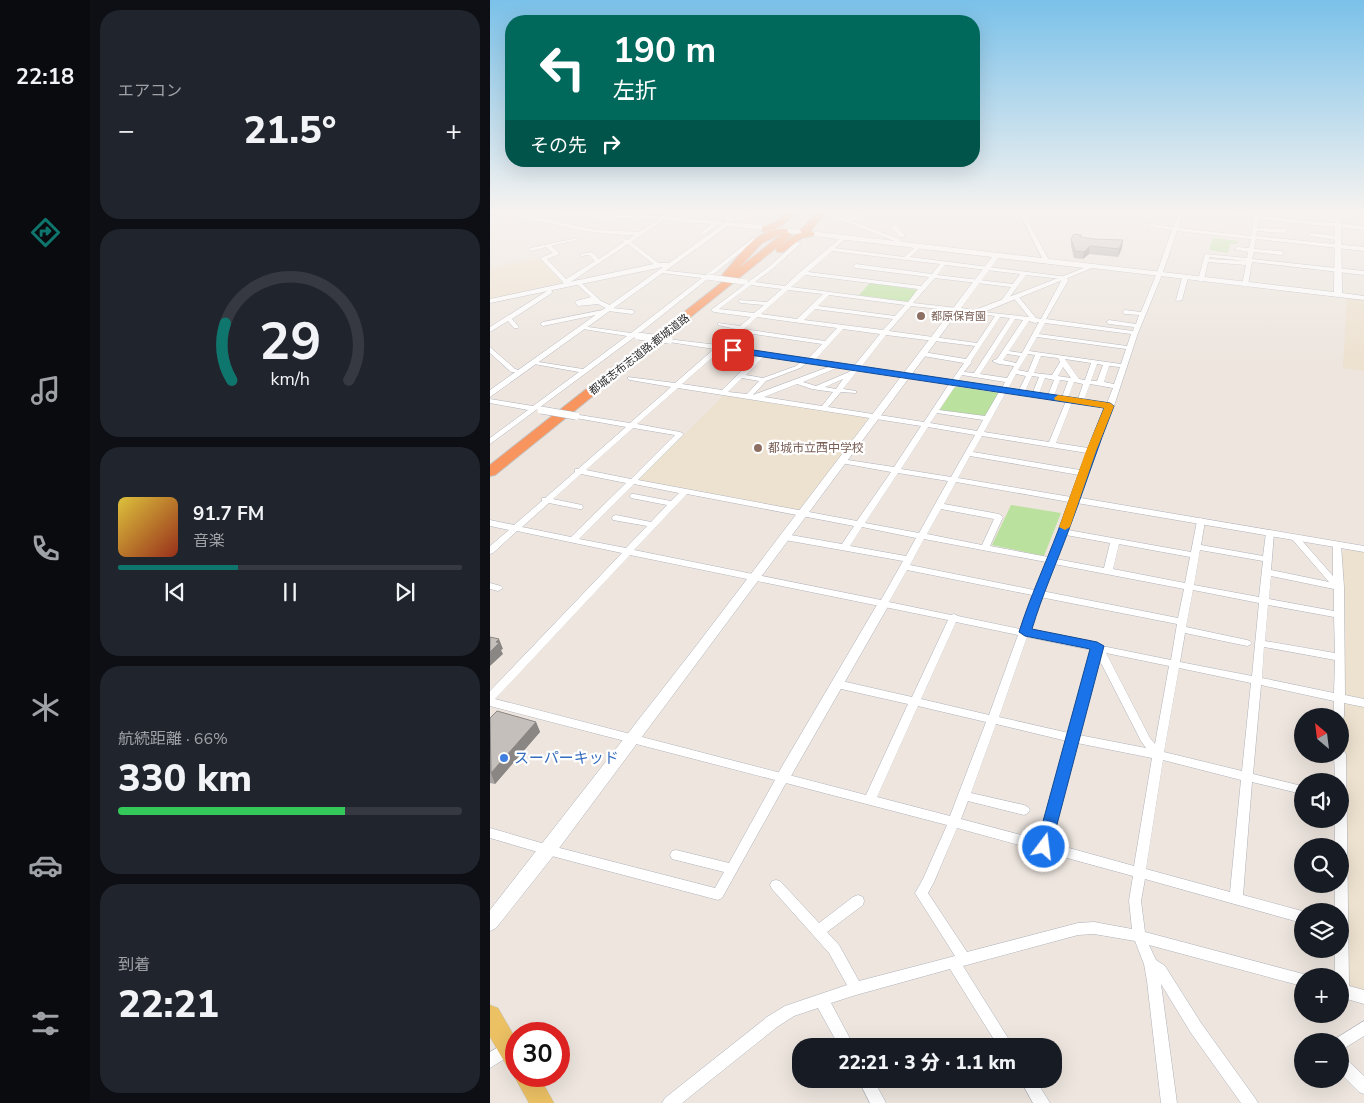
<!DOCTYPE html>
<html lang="ja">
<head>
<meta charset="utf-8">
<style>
	body { margin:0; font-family:"Nunito Sans","Noto Sans JP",sans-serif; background:#20242c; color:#f1f3f6; height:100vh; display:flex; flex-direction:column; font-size:19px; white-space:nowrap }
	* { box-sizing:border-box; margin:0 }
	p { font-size:16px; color:#9ea1a6 }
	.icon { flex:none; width:28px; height:28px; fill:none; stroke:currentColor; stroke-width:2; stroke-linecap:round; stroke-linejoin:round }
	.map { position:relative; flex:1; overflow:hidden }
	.side { display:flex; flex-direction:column; gap:10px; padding:10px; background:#0d0f14; width:400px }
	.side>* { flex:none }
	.top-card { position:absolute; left:15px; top:15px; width:475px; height:152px; border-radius:20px; box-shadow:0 5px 20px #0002; background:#00695c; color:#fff; overflow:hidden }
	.needle { width:32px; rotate:332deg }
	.buttons { position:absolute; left:804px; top:708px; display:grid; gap:10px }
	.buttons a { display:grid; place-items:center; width:55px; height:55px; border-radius:50%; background:#171b24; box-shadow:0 5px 20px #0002; font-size:25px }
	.speed { position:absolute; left:15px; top:1022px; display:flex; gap:10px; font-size:25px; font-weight:700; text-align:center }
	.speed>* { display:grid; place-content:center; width:65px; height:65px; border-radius:50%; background:#171b24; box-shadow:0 5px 20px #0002; line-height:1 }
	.speed .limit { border:8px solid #d22; background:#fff; color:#111 }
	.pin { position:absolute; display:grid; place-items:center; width:42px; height:42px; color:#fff; margin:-21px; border-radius:10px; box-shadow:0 2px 8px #0006 }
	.me { position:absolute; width:55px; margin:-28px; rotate:15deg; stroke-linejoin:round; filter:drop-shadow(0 0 4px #0008) }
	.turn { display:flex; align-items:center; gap:18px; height:105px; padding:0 25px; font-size:22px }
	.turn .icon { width:65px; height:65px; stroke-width:2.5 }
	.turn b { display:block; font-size:35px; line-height:42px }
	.then { display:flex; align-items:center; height:48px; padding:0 25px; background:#0003; gap:10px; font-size:19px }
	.big { font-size:38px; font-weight:800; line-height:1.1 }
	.side .widget { flex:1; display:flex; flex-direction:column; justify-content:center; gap:8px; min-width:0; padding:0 18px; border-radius:20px; background:#20242c }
	.side .dial { align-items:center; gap:0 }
	.dial svg { height:130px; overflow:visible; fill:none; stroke:#363941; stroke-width:7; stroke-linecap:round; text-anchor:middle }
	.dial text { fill:#f1f3f6; stroke:none }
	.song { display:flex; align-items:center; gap:15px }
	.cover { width:60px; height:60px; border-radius:8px; background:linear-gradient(135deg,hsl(50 70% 55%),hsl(10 70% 35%)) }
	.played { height:5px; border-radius:2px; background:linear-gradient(90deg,#0f766e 35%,#363941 35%) }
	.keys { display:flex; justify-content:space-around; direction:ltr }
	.heat { display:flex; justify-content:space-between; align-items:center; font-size:28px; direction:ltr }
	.charge { height:8px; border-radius:4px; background:linear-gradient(90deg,#34c759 66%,#363941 0) }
	.trip { position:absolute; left:302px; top:1038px; width:270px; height:50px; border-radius:20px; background:#171b24; box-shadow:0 5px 20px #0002; font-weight:800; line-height:50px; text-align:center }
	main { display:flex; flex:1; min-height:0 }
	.dock { display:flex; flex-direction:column; width:90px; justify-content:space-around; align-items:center; background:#090b0e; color:#9ea1a6 }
	.dock .icon { width:35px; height:35px }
	.dock .current { color:#0f766e }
	.dock b { font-size:22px; color:#f1f3f6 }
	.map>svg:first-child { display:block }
	.education { fill:#ede1cf }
	.green { fill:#bae19d }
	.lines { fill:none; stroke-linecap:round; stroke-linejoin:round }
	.minor-casing { stroke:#afb2bb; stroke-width:1 }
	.tertiary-casing { stroke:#afb2bb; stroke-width:1 }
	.primary-casing { stroke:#c4c4c4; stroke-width:1 }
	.motorway-casing { stroke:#c4c4c4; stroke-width:2 }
	.minor { fill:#fff; fill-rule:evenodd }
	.tertiary { fill:#fff; fill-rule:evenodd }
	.primary { fill:#ecc164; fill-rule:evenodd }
	.motorway { fill:#f8945e; fill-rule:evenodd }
	.minor-bridge-far1-casing { stroke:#afb2bb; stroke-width:6; stroke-linecap:butt }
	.minor-bridge-casing { stroke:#afb2bb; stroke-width:8; stroke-linecap:butt }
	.minor-bridge-far1 { stroke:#fff; stroke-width:5.5 }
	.minor-bridge { stroke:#fff; stroke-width:7 }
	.wall { fill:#a9a4a1 }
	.shaded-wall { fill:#8a8683 }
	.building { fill:#c5bfbb; stroke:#8a8683 }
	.route { fill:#1a73e8; stroke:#114b97 }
	.slow { fill:#f59e0b }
	.education-dot { fill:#8d6e63; stroke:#fff; stroke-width:2 }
	.shop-dot { fill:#3f7fe0; stroke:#fff; stroke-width:2 }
	.labels { text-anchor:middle; stroke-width:4.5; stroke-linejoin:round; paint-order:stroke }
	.far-education-label { font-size:11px; fill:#785e54; stroke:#fff; text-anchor:start }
	.far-street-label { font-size:11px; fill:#2c2c2c; stroke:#fff }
	.education-label { font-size:12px; fill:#785e54; stroke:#fff; text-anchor:start }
	.near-shop-label { font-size:15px; fill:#366cbe; stroke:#fff; text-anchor:start }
</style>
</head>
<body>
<main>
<nav class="dock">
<b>22:18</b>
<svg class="icon current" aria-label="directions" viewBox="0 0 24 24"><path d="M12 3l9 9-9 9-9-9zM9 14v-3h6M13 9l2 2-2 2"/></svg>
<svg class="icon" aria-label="music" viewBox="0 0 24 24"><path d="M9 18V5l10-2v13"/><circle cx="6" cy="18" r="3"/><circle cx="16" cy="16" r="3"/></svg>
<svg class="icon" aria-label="phone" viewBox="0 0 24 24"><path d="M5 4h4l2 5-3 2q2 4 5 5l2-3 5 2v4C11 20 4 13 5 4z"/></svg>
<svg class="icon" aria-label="climate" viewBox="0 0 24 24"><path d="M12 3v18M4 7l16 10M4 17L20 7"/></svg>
<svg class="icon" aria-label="car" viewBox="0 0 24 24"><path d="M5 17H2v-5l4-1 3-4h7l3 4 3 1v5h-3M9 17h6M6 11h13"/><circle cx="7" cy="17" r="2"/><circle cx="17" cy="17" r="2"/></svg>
<svg class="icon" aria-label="filters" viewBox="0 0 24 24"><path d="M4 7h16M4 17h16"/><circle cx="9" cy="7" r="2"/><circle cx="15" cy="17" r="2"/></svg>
</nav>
<section class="side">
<div class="widget"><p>エアコン</p>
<div class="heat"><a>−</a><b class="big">21.5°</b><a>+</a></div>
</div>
<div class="widget dial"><svg viewBox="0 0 100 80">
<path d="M14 69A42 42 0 1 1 86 69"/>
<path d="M14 69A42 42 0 0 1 10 34" stroke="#0f766e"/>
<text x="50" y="56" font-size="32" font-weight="700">29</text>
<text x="50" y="72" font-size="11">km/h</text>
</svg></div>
<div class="widget">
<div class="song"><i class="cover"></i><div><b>91.7 FM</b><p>音楽</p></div></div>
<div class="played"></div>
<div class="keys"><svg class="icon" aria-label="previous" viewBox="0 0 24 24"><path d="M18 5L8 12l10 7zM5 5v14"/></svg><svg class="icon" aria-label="pause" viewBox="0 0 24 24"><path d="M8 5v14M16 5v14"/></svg><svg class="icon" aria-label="next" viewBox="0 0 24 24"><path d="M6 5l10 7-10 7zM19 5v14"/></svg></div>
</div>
<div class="widget"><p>航続距離 · 66%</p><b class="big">330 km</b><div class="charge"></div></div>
<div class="widget"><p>到着</p><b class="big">22:21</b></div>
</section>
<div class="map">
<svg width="874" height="1103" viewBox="0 0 874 1103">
	<rect width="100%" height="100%" fill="#ede5de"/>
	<path class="education" d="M49,258l3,1 20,22 -3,2 -69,16v-31z
		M857,298l17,2v71l-21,-3z
		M235,394l144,23 -68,92 -4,1 -159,-30z
		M857,549l17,3v441l-15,-4 -8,-437z"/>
	<path class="green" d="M723,238l25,3 -1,3h-7l-2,9 -19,-3z
		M380,283l49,7 -10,12 -50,-7z
		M468,387l42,6 -14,25 -47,-7 15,-23z
		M521,505l50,8 -17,43 -52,-11z"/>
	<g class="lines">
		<g class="minor-casing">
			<path id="minor" d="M20,212h7l-27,7v-2z
				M35,212h5l-3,3 69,15 43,2 32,-20h5l-45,30 29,22v2h-4l-28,-22 -59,39 -1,3h-4l-1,-4 -23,-24 13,-5 -7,-6 -14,4 -3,-2 1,-1 47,-10v2l-26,6 9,8 -13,5 19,20 29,-18 -6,-6 -8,1v-2l11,-2 7,7 25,-17 -3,-3 1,-1 6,2 6,-5c-38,0 -75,-9 -112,-18v-1z
				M260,212h5c-8,6 -18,12 -28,8l13,-2z
				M337,212h4c8,7 17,7 26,4l-8,-4h6l9,3v2l-12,4 47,18 4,5 -5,1 -3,-4 -66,-25z
				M529,212h4l27,50 -1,1 -5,-1z
				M689,212h4l-5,16 73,8 3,-18 -44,-5 -2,-1h14l33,3 1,-3h4v4l104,10v4l-105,-11 -1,9 26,1 3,2 -3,2 -27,-2 -1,5 108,11v4l-108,-12 -2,10 27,2 3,2 -3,2 -27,-3 -2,7 112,12v4l-112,-13 -4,23 -3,2 -3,-2 4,-20 -38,-3 -4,18 -3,2 -3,-2 7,-26 42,4 1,-6 -14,-3 3,-2 12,1 2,-9 -74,-8 -15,44 -24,58 -24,73 -19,45 -27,79 123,22 6,-31 4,-3 4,3 -4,24 62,11 3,-23 4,-3 4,3 -3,37 58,12 -38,-44 4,-3 3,1 35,40v-31l4,-3 4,3 3,42 1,108 19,4v8l-20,-4v13l-1,3 -3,1v-4h-6v-15l-73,-16 -8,89 49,12v8l-50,-12 -9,113 59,16v12l-157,-44 -4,22 4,31 162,43 -5,1v10l-153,-41 7,15 9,6 36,57 54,75 3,5h-17l-50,-70 -30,-49 16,119h-16l-14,-122 -3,-17 -9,-23 -41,-7 -16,1 -115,31 50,80h-15l-48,-77 -94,26 -25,8 23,43h-15l-21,-38 -24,8 -17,11 -95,76h-20l3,-5 102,-81 18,-11 62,-21 -18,-32 -57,-64 -2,-4 2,-4 4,-1 4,1 39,42 34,-26 5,-2 5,2 1,4 -1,4 -36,27 12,13 20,36 96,-25 -40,-63 8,-14 24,-54 -161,-42 -64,115 -4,2 -170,-45 -58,-17v-10l58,17 167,43 9,-16 -52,-13 -2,-4 2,-4 4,-1 53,13 46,-83 -285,-74v-15l132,-138 -105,-22 -24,22 -3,1v-8l19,-16 -19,-4v-6l24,5 28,-24v-3h3l30,-26v-3h3l48,-42 -50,-9 -4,-2 1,-2 57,9 41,-36 -41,-7 -2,-1v-2l47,6 39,-34 -45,-7 -2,-1v-2l51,6 18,-16 -18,-4v-2l22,3 11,-9 -37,-5 -3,-2 60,-45 25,-23 5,1 -26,24 -20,15 30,4 15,-14 43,-36 3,2 -1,1 -10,9 69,9 14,-12 3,2 -11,10 157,20 1,4 -22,38 87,12 1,-4 -25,-3 -3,-2 3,-2 27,4 3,-9 -14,-1 -3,-2 3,-2 16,2 15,-37 16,-45 -25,-4 3,-2 23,3zM342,251l108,13 -8,10 -76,-10 -3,2 3,2 73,9 -8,9 -113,-14zM719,257l38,4 -38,-2zM455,265l75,9 -7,10 -76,-9zM315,275l113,14 -10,13 -117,-15zM536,275l36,4 -21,40 -5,-1 -18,-22 -2,-1 -3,2 16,20 -55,-6v2l21,3 -18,27 -88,-12 22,-25 48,5 1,-1 -3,-2 -44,-5 22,-25 76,9 -10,14 3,2 2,-1zM261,285l31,4 -15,13 -28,-2v2l2,1 23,2 -10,8 -35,-4zM298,290l35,4 -26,25 -36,-5zM339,295l76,10 -10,11 -77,-10zM325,309l78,10 -10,11 -79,-10zM267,317l80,11 -12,13 -81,-12zM510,317l10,1 -36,55 -10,-1 8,-10 -1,-1zM525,319l8,1 -26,39 -5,2 7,3 15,2 -7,12 -27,-4zM539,321l6,2 4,-1 -17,31 -13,-2zM555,323l86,11 -4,12 -88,-12zM353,329l37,5 -26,32 -39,-6zM250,332l82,12 -14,15 -83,-13zM396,335l89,11 -9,13 -43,-7 -3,2 3,2 41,7 -12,17 -91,-13zM547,337l89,12 -5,15 -92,-13zM231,350l37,5 -36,35 -40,-6zM517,354l13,2 -4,7 -13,-3zM538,354l7,1 -7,17 -10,-2zM274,356l37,6 -5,4 -33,12 -17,-3zM551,356l17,2 2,4 -8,13 -18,-2zM575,359l26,4 -6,17 -6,-1zM317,363l24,3 -78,29 13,-14 34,-13zM607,364l6,1 -6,16h-6zM619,366l11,1 -6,17 -10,-2zM349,367l13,2 -3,3 -33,14 -13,-4zM573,367l8,11 -13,-2zM368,370l91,14 -25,38 -96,-15 13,-15 15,1v-2l-13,-2zM526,374l10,2 -7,14 -11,-1zM472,375l43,7 -3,6 -44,-7zM542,376l7,1 -6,15 -8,-1zM252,378l17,3 -12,13 -19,-2zM555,378l9,2 -6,15 -9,-2zM353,379l-7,10 -11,-2zM570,380l8,1 -6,16 -8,-1zM584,382l9,2 -5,15 -10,-1zM307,384l15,5 21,3 -11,14 -58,-9zM600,384l23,4 -6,15 -23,-3zM466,385l43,7 -14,24 -46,-6zM188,388l243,38 -27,41 -53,-8 -4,2 4,2 50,9 -34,49 -219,-41 46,-46 -4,-2 -43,-8zM516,392l60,9 -17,41 -65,-10zM582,402l34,5 -18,41 -32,-5zM447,413l46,7 -6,11 -47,-8zM438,427l47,8 -24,42 -50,-8zM143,428l42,7 -44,44 -45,-9zM492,436l105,17 -7,17 -107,-18zM480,456l109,19 -8,22 -113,-19zM408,473l50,8 -29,52 -54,-10zM91,474l45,9 -55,54 -49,-10 27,-24 30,6h3l1,-2 -1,-2 -29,-6zM466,482l113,20 -21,55 -58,-11 13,-29 -4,-3 -55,-10zM144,484l45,9 -8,8 -37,-7h-3l-1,2 1,2 36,7 -16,17 -35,-7 -3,1 -1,2 1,2 34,6 -21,22 -47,-9zM197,494l167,32 -12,18 -57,-10 -4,3 4,3 118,21 -22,39 -247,-50zM451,509l53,10 -12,26 -55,-11zM372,527l54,11 -10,18 -56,-10zM576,535l44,8 -6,25 -48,-9zM434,539l122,23 -12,28 -124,-25zM629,544l71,13 -5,26 -72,-14zM710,550l63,11 -4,36 -65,-12zM140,555l318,65 -36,77 -75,-17 -4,1 -1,3 1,3 4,1 71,16 -42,91 -371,-96zM564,564l130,25 -6,29 -136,-27zM417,570l125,25 -12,34 -62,-13 -4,-2 -3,1 -62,-13zM781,576l63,13v22l-65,-12zM703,590l66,13 -7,73 -72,-14 5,-29 62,13 3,-1 2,-2 -2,-2 -3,-1 -61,-13zM550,597l137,27 -6,36 -69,-14 -5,-3 -4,1 -64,-13zM778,605l66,12 1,36 -70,-12zM466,622l62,13 -29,80 -68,-16zM537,637l64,13 -22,83 -70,-16zM774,647l71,13 -1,33 -72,-15zM616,653l63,13 -14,78 -5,-6zM609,659l42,82 5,7 -67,-13zM689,668l72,15 -9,88 -78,-19zM428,706l68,16 -36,94 -73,-19zM506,724l71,17 -27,99 -79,-21 7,-18 56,14 4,-2 2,-3 -2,-3 -4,-2 -53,-12zM587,743l75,15 -18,108 -83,-23zM673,760l78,20 -11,112 -84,-23zM467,828l176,48 -4,25 3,28 -38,-7 -16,1 -111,29 -39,-59 6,-11z
				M224,222l4,1 -13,11h-4v-2z
				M402,226h4l8,9v2h-4l-8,-9z
				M821,233l27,3 3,2 -3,2 -29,-4v-2z
				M263,238l2,1v2l-119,95 -146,108v-6l38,-28 -38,-7v-4l43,7 46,-34 -45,-8 -2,-1v-2l51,8 44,-33 -44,-7 -3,-2 1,-1 50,7 71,-55 -40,-5 -2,-1v-2l46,5z
				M695,276l3,2 -6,22 -5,1 -1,-1 6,-22z
				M88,280l23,21 11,5v2l20,2 3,2 -3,2 -24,-3 -3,-2 1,-1 -8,-4 -20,2 -3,-4 1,-1 15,-4 -15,-14 -1,-1z
				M57,287h4l1,6 -40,26 7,8 -1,1h-4l-6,-7 -18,11v-5l57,-36z
				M113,310l3,2 -1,1 -62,13 -3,-2 3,-2z
				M0,347l25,22 7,2v2l-11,-1 -21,-19z
				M0,583l11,3 2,2 -5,3 -8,-2z
				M850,750l4,1 2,3 3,232 15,4v14l-24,-7v-21h-5v-27h5v-38h-5v-27h5v-38h-5v-27h5v-38h-5l-1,-27h6z
				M874,1021v15l-24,15v-10h-6l1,-2z
				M19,1041l5,2 2,5 -2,5 -24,15v-16z
				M850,1056l5,2 19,18v18l-5,-2 -19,-19z
				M368,1079h15l13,24h-16z
				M530,1079h15l15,24h-17z"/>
		</g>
		<g class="tertiary-casing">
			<path id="tertiary" d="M32,212h42l101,4 60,6 1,-2 -4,-8h6l4,8 -1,2 603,70 1,-80h6l1,81 22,3v4l-272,-32 -113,46 -21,-2 -404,543 -58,73 -6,3v-21l203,-260 299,-393 -264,-31 -238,171v-7l173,-123 -173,36v-4l168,-36h11l53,-38 -57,-5 -140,-6zM508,258l86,10 -109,42 -14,-2z
				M585,497l289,49v6l-293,-50 -1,-2 1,-2z
				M394,599l6,4 -103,180 -5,2 -5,-2 -2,-4 2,-4 101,-172z"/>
		</g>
		<g class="primary-casing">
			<path id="primary" d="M0,1005l8,3 18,31v32l-8,-3 -18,-31z
				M26,1071v5h23l15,27h-25l-15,-27z"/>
		</g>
		<g class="motorway-casing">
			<path id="motorway" d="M297,212h9c-8,9 -21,22 -34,19v-4l12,-4z
				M328,212h9l-16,18 4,4 -2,2 -11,2 -19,14h-6l-1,-4 -281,227 -5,1v-11l236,-186 -4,-3 1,-2c16,-18 37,-50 64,-45l1,3 4,3 -12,11 16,-12 6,-1 -2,-3zM292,234l-43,34 23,-25z"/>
		</g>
		<use href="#minor" class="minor"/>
		<use href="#tertiary" class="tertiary"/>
		<use href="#primary" class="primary"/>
		<use href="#motorway" class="motorway"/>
		<g class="minor-bridge-far1-casing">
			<path id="minor-bridge-far1" d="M218,277l37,5"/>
		</g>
		<g class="minor-bridge-casing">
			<path id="minor-bridge" d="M148,336l31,4
				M51,410l35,6"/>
		</g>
		<use href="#minor-bridge-far1" class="minor-bridge-far1"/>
		<use href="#minor-bridge" class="minor-bridge"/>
	</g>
	<path class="wall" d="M591,235v3l41,10 -4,9 -29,-3 -6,5 -9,-1 -3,-12v-7z
		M0,718l46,4 4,10 -45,52 -5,-1z"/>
	<path class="shaded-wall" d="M633,240l-1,8 -4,9 1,-8z
		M600,246l-1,8 -6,5 1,-7z
		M9,639l4,10 -2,1 2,4 -13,12v-14l6,-10z
		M46,722l4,10 -45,52 -4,-11z"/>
	<path class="building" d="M584,234l7,1 -1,2 14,2 29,1 -4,9 -29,-3 -6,6 -9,-1 -4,-12z
		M0,637l9,2 -3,3 3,1 -9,9z
		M7,711l39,11 -45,51 -1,-55z"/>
	<linearGradient id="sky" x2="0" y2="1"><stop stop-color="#7ac1e9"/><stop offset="0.58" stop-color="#f7f3f0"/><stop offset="1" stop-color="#f7f3f0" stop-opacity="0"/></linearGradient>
	<rect width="874" height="366" fill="url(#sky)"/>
	<path class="route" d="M243,347l377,56 4,3c-17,42 -30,84 -46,126 -12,32 -26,64 -36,97l65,13 7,4 -54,205 -6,2 -5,-2 -3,-4 54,-198 -65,-13 -6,-4c11,-35 26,-67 39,-101 15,-41 29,-83 46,-123l-374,-56v-4z"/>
	<path class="slow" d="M568,395l52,8 4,3 -18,45 -26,76 -5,3 -6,-3 27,-76 18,-43 -49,-8 -1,-2z"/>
	<g class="education-dot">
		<circle cx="431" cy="316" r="5"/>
		<circle cx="268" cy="448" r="5"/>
	</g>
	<circle class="shop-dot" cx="14" cy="758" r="5"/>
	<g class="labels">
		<g class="far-education-label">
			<text x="441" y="320">都原保育園</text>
		</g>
		<g class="far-street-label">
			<text transform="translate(149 354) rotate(-38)" y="4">都城志布志道路;都城道路</text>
		</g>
		<g class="education-label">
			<text x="278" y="452">都城市立西中学校</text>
		</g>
		<g class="near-shop-label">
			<text x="24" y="763">スーパーキッド</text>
		</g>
	</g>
</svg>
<div class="buttons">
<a><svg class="needle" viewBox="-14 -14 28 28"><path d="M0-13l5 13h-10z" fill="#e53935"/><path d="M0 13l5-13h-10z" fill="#9ea1a6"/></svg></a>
<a><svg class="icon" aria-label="sound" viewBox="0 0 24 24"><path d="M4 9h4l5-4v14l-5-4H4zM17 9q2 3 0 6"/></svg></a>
<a><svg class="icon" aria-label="search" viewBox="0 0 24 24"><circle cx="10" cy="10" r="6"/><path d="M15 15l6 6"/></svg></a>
<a><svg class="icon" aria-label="layers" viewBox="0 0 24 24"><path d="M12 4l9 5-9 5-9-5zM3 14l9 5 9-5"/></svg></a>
<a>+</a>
<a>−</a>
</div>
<div class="speed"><div class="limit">30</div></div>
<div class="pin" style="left:243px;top:350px;background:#d93025"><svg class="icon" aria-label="arrive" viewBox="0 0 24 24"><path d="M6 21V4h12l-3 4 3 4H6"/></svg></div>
<svg class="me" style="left:554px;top:847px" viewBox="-20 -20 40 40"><circle r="17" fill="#1a73e8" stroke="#fff" stroke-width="3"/><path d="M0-11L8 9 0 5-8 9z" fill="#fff"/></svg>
<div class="trip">22:21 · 3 分 · 1.1 km</div>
<div class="top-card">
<div class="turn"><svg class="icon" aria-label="left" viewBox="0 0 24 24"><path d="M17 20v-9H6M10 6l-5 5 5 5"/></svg><div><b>190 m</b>左折</div></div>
<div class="then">その先<svg class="icon" aria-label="right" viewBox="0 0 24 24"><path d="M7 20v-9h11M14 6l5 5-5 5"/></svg></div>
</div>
</div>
</main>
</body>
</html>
